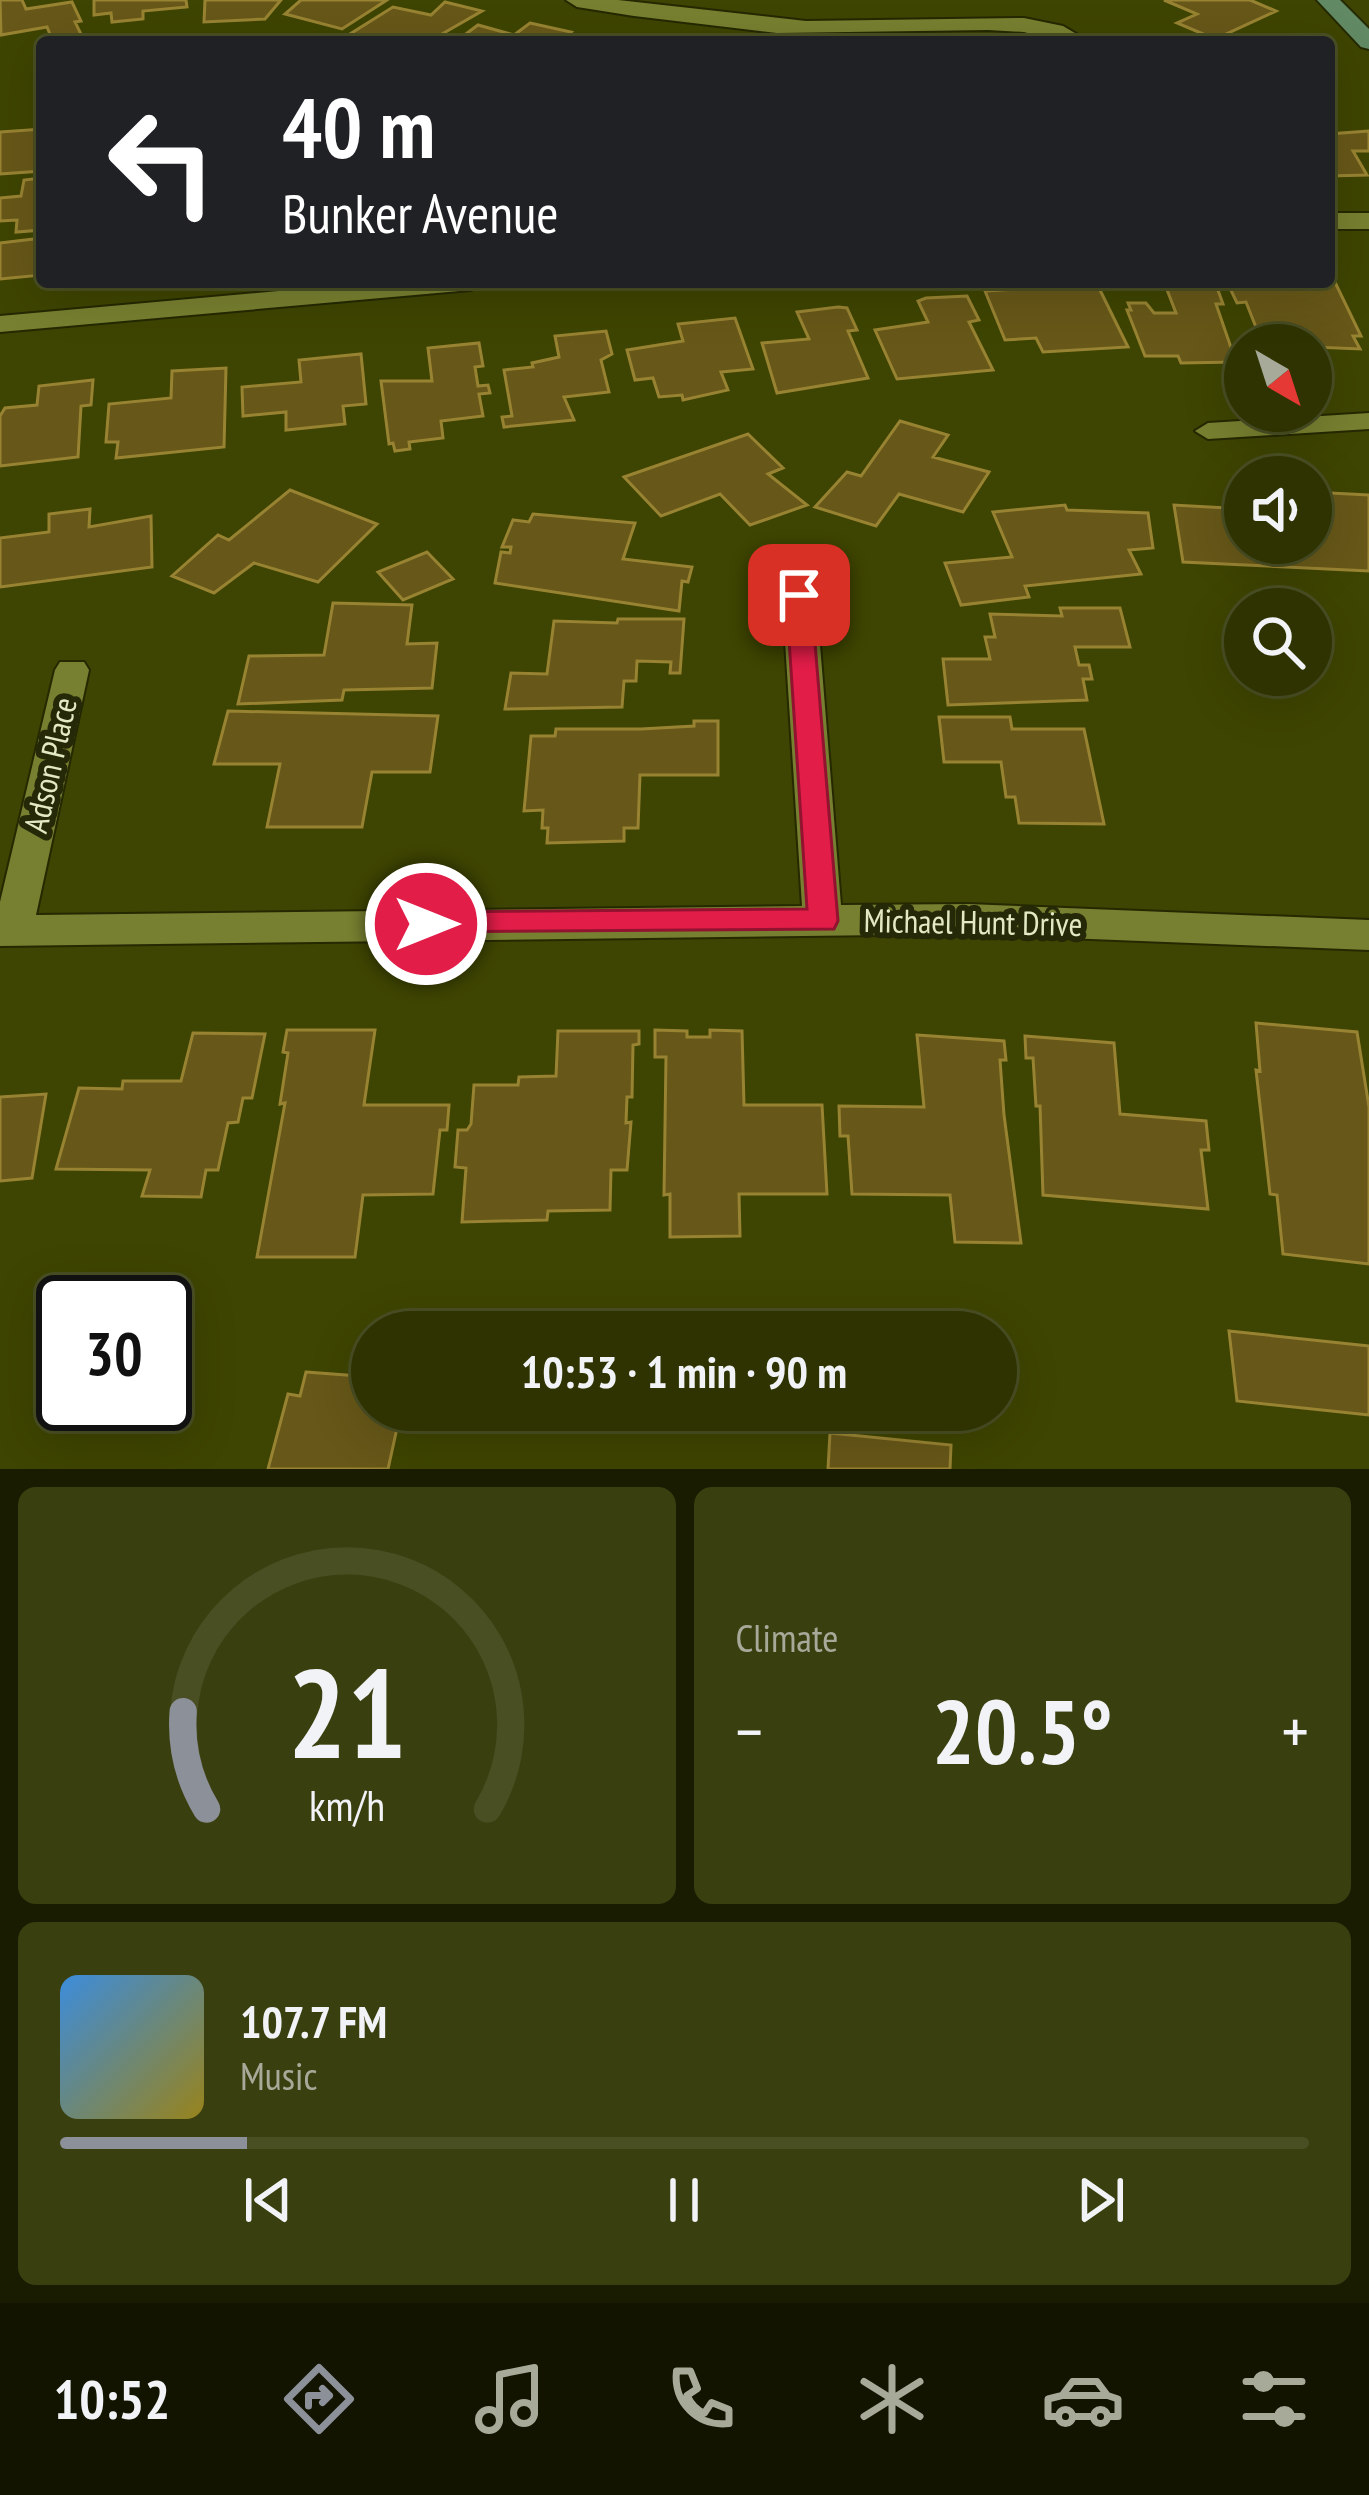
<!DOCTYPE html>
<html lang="en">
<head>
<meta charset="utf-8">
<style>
	body { margin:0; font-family:"PT Sans Narrow",sans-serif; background:#3a3f10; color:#f1f3f6; height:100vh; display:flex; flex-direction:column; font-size:45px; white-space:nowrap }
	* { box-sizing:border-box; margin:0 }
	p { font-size:39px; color:#a7aa99 }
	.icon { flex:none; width:66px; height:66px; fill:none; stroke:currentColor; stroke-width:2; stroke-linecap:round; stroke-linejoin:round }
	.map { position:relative; height:1469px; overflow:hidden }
	.sheet { display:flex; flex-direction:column; gap:18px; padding:18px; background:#191c01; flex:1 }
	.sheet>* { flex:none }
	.guide { position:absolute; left:36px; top:36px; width:1299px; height:252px; border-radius:12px; box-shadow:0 12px 48px #0002,0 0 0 3px #494e23; background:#202124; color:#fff; overflow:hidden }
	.needle { width:78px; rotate:141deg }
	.buttons { position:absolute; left:1224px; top:324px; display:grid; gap:24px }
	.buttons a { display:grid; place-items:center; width:108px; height:108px; border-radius:50%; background:#2e3301; box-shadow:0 12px 48px #0002,0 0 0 3px #494e23; font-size:60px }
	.speed { position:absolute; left:36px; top:1275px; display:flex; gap:24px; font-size:60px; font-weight:700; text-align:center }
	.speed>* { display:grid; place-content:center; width:156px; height:156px; border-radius:50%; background:#2e3301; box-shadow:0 12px 48px #0002,0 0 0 3px #494e23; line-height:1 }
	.speed .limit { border:6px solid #111; border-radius:18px; background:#fff; color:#111 }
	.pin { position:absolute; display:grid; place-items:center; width:102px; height:102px; color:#fff; margin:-51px; border-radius:24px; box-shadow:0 6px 18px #0006 }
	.me { position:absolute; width:132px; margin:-66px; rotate:90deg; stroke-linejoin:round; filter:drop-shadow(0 0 9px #0008) }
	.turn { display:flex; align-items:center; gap:42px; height:252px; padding:0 48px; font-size:54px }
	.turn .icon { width:156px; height:156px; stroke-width:2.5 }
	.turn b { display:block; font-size:84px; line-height:102px }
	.big { font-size:90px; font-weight:700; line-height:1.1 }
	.sheet .tile { flex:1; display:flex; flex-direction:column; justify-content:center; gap:18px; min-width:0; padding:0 42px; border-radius:18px; background:#3a3f10 }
	.sheet .dial { align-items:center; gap:0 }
	.dial svg { height:312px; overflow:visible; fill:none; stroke:#494e23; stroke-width:7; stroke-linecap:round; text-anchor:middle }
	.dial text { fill:#f1f3f6; stroke:none }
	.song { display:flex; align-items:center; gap:36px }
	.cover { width:144px; height:144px; border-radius:18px; background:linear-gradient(135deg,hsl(210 70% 55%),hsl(50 70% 35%)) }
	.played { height:12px; border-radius:6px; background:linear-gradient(90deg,#8c9099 15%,#494e23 15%) }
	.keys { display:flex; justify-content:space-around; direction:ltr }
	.heat { display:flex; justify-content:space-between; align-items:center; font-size:66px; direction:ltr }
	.sheet .tiles { flex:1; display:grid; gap:18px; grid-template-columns:1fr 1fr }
	.tile:last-child { grid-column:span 2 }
	.trip { position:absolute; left:351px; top:1311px; width:666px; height:120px; border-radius:60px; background:#2e3301; box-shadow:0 12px 48px #0002,0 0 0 3px #494e23; font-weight:700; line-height:120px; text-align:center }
	.menu { display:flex; height:192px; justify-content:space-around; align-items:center; background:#121400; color:#a7aa99 }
	.menu .icon { width:84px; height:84px }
	.menu .selected { color:#8c9099 }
	.menu b { font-size:54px; color:#f1f3f6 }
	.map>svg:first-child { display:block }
	.building { fill:#675718; stroke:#988332; stroke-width:3 }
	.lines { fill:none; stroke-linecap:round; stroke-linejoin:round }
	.lane-casing { stroke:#252900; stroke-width:4 }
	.street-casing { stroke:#252900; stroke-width:4 }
	.secondary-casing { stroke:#252900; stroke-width:4 }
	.lane { fill:#777f30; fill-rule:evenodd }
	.street { fill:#777f30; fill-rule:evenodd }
	.secondary { fill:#618a64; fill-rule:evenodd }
	.route { fill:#e11d48; stroke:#92132f; stroke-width:3 }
	.labels { text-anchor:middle; stroke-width:12; stroke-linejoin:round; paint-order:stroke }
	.street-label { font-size:33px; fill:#e3e9c3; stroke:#252907 }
</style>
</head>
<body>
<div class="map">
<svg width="1369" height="1469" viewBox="0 0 1369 1469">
	<rect width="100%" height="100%" fill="#3e4401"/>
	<path class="building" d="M0,0h22l4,9 46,-7 9,19 -6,1 6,12 -29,5 -5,-12 -46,8z
		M94,0h92l1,7 -44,4v8l-31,3 -1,-9 -17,2z
		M205,0h76l-16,19 -61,3z
		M301,0h86l-45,29 -57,-15z
		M1164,0h86l26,11 -61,28 -38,-16 20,-9z
		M445,2l37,9 -54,31h-48l-30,-8 43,-27 38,8z
		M530,23l41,9 -12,10h-104l23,-17 36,10z
		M42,129v42l-42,3v-42z
		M1369,131v20h-16l14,24 -38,1v-42z
		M42,178v52l-26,2 1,-12 -17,1v-23l21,-2 3,-16z
		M42,238v37l-42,4v-36z
		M1329,278h4l28,58h-8l7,13 -97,-4 -17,-43 -9,1 -10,-21h102z
		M1164,282h51l8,22h-7l20,58 -55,1 -3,-7h-33l-18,-46h4l-3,-7h18l8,10h22z
		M1090,285l8,1 30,61 -85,5 -7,-14 -31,2 -20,-49z
		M967,296l12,24 -10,2 24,48 -96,9 -22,-49 53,-8 -10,-21 8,-3z
		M838,307l9,1 10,22 -9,1 20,47 -91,15 -15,-50 47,-4 -12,-27z
		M735,318l18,51 -32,3 7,18 -45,10 -1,-5 -23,2 -6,-19 -18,2 -8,-30 56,-9 -5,-17z
		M606,331l6,23 -11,6 8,32 -45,5 10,23 -70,7 -2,-10 10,-1 -8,-46 29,-3 -1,-4 27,-6 -4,-21z
		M479,343l4,23 -8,1 3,19 10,-1 2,8 -11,1 4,22 -42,5 2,17 -34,4 1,7 -15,2 -2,-8 -4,1 -8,-63h51l-4,-33z
		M361,354l5,50 -23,2 2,18 -59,6v-18l-43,4 -1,-29 59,-5 -2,-22z
		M226,368l-2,79 -108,11 2,-16h-12l3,-38 62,-6 1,-27z
		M93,380l-2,25 -10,1 -3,51 -78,9v-50l5,-8 32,-3 2,-19z
		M900,421l48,14 -15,22 56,15 -26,40 -64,-18 -23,32 -61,-19 32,-35 14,4z
		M748,434l35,34 -15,6 39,31 -57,20 -30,-31 -59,22 -37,-39z
		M290,490l87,34 -59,58 -64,-19 -40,30 -42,-17 46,-41 11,5z
		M1311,492l58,3v76l-186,-9 -9,-57 71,4v34h66z
		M1065,505l2,5 81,3 5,35 -24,2 12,24 -116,12 4,11 -68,8 -16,-42 67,-6 -19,-45z
		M90,509l-1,18 62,-11 1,51 -152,20v-49l49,-6v-18z
		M533,514l102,9 -12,36 69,8 -4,15 -6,-1 -3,30 -184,-28 6,-31 9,1 1,-6h-9l11,-27 16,2z
		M427,552l26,27 -50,21 -25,-28z
		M333,603l79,2 -5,39 30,-1 -5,45 -88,2 -2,10 -104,4 11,-48 75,-1z
		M1060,608h60l10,39h-55l4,18h10l3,14h-9l4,21 -139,5 -5,-46h47l-5,-22h10l-5,-23 72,2z
		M618,619h66l-4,54h-10l1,-11 -34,-1 -1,20h-12l-2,26 -117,2 6,-36 36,1 7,-53 63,2z
		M228,711l210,5 -8,56h-58l-10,55h-95l13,-63h-66z
		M939,717h71l2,12h72l20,95 -85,-1 -4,-26h-9l-5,-35h-57z
		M694,721h24v54h-78l-2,53h-14v13l-77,2 1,-15h-6l1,-18 -19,1 7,-75h24l1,-7h85l53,-3z
		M1256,1023l101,9 12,75v157l-86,-10 -6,-59 -7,-1 -14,-124 4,1z
		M287,1030h88l-11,75h85l-2,25h-7l-7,64 -70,1 -8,62h-98l28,-154 -5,1 8,-51 -5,-1z
		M655,1030l32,1v6h23v-7l32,1 2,74h78l5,89h-88l1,42 -70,1v-43l-6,1 2,-138h-11z
		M558,1031h81v13l-6,1 -1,52h-5l-1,26 5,-1 -4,48h-16l-1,40 -62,1 -1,9 -85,2 4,-54 -11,-1 3,-37h9l4,-6 3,-39h44l1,-8 37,-1z
		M193,1033l72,1 -13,64h-9l-5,24 -10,1 -10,47h-12l-5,27 -59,-1 8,-26 -94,-1 23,-81 43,1 1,-8h58z
		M917,1035l87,6 2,19h-6l4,55 17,128 -66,-1 -5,-47 -98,-1 -4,-58h-8l-1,-30 85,1z
		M1025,1036l89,7 6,71 86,7 3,29h-8l7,59 -165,-14 -3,-89h-4l-3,-48h-7z
		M46,1094l-14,84 -32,3v-84z
		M1229,1331l140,15v69l-132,-14z
		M306,1372l66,5v33h29l-13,59h-120l20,-75 12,2z
		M830,1433l121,12 -1,24h-122z"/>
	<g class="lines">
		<g class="lane-casing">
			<path id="lane" d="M1369,413v16l-161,10 -13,-8 13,-8z"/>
		</g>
		<g class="street-casing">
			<path id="street" d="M566,0h52l188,21 218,-3 39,8 27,16h-30l-36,-10 -36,-2 -211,3 -143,-17 -57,-9z
				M1329,213h40v16h-40z
				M378,282h107l-14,8 -471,42v-16z
				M799,584l12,3 5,8 25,310 127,-1 401,16v30l-401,-16 -968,12v-44l55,-232 5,-8h24l5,8 -53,245 766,-9 -20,-311 5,-8z"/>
		</g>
		<g class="secondary-casing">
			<path id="secondary" d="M1317,0h23l29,29v20l-8,-2z"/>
		</g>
		<use href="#lane" class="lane"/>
		<use href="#street" class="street"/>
		<use href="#secondary" class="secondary"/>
	</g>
	<path class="route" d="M799,587l12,8 27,326 -4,8 -419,3 -4,-8 4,-8 11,-4 381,-3 -21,-314z"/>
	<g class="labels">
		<g class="street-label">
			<text transform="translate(50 765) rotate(-77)" y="12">Adson Place</text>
			<text transform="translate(973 922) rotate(1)" y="12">Michael Hunt Drive</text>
		</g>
	</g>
</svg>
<div class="buttons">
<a><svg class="needle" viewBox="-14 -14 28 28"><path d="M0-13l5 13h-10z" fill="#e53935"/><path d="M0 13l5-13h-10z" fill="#a7aa99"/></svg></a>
<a><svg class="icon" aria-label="sound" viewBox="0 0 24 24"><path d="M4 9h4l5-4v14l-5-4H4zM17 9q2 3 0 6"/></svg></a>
<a><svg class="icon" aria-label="search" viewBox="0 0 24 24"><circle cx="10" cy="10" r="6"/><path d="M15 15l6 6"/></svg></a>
</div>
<div class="speed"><div class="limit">30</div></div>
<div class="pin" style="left:799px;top:595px;background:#d93025"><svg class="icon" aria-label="arrive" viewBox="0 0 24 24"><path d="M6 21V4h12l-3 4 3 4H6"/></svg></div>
<svg class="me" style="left:426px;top:924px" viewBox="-20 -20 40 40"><circle r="17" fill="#e11d48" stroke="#fff" stroke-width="3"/><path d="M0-11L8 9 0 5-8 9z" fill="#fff"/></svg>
<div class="trip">10:53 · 1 min · 90 m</div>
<div class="guide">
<div class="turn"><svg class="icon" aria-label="left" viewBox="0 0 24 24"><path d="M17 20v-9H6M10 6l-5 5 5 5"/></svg><div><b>40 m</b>Bunker Avenue</div></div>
</div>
</div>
<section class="sheet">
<div class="tiles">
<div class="tile dial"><svg viewBox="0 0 100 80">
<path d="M14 69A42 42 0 1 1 86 69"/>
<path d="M14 69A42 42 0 0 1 8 44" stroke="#8c9099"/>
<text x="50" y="56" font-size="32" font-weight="700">21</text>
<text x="50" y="72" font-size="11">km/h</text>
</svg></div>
<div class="tile"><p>Climate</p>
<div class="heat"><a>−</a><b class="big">20.5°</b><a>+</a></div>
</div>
<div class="tile">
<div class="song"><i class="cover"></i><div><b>107.7 FM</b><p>Music</p></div></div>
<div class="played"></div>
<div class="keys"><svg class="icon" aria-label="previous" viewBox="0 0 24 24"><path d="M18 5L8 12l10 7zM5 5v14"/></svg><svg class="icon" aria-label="pause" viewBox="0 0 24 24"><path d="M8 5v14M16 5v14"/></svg><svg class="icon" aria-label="next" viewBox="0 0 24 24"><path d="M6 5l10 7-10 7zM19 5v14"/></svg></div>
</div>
</div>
</section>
<nav class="menu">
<b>10:52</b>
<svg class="icon selected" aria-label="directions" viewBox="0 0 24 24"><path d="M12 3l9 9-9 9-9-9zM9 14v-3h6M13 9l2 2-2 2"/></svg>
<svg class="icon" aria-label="music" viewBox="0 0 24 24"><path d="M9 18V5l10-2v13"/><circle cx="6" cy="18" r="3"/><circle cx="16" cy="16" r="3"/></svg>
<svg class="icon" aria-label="phone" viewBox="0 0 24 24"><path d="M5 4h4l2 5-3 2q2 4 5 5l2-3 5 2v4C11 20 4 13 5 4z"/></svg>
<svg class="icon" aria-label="climate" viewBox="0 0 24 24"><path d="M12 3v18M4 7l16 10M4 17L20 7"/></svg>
<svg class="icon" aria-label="car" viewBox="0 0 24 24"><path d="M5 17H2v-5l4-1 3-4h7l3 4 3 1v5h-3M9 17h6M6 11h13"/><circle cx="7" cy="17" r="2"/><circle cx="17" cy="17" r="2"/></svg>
<svg class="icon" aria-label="filters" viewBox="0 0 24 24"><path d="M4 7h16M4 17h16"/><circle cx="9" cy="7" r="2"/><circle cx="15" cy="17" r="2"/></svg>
</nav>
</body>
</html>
